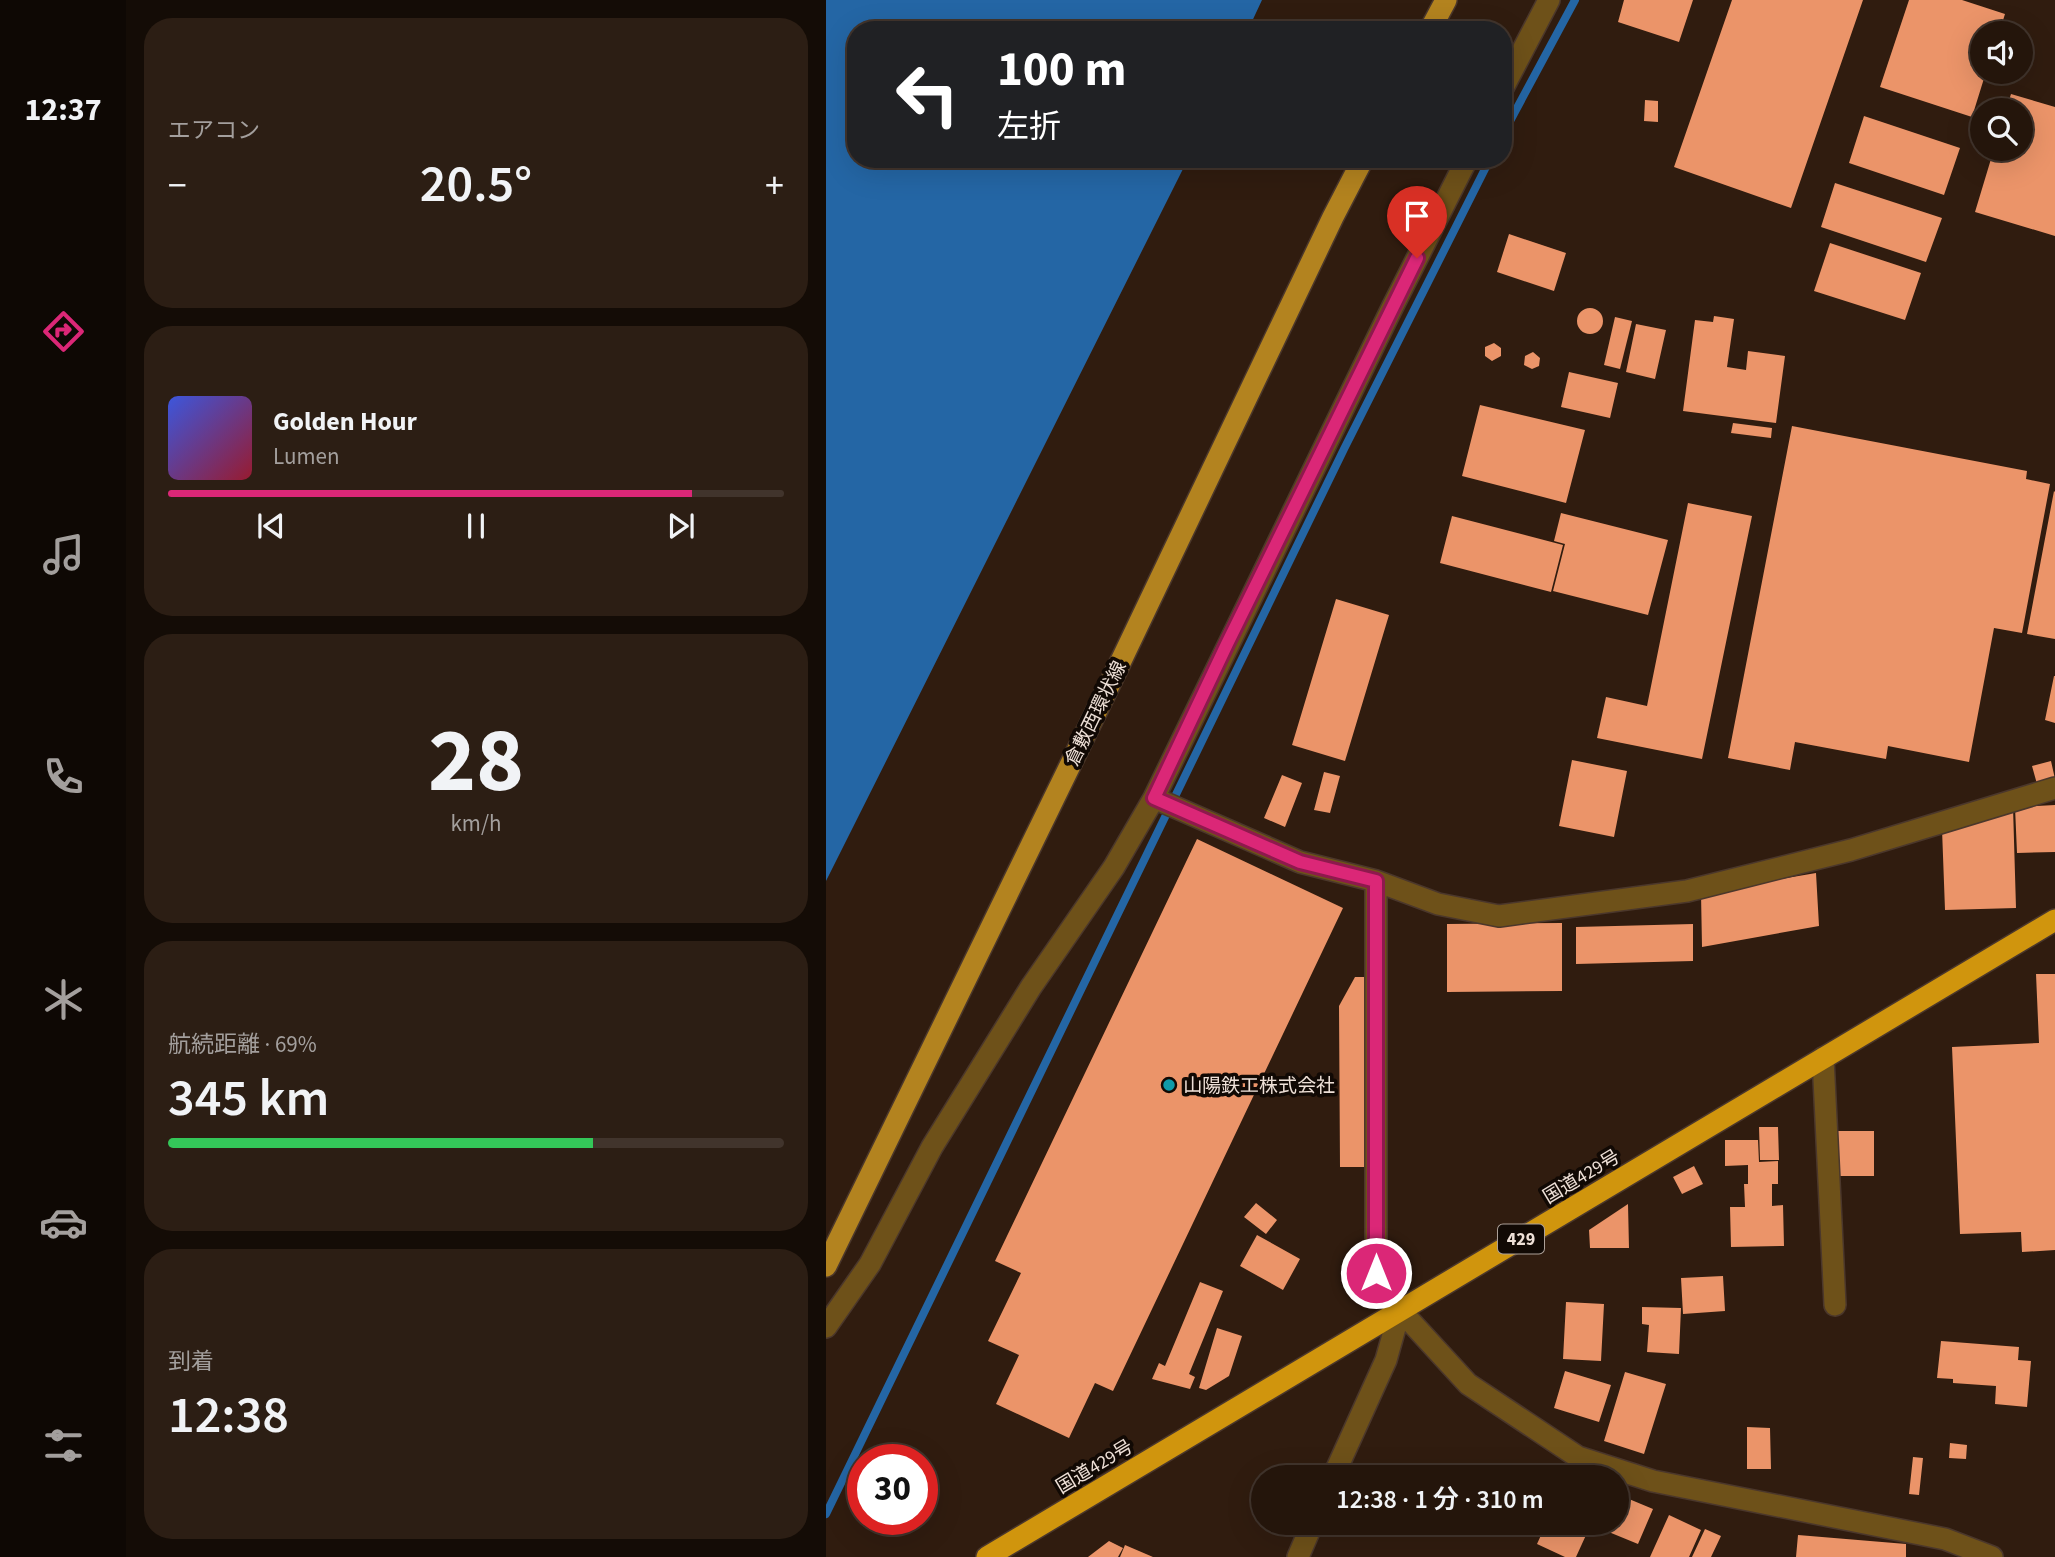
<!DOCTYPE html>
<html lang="ja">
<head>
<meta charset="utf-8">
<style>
	body { margin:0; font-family:"Source Sans 3","Noto Sans JP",sans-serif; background:#2c1e14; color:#f1f3f6; height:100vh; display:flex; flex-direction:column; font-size:26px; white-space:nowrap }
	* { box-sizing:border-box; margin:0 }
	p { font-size:23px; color:#a39f9d }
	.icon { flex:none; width:38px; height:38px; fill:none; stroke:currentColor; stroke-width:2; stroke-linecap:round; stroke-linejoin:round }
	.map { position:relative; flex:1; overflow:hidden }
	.details { display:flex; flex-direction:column; gap:18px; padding:18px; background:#140c06; width:700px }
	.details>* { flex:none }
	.guide { position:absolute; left:21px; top:21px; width:665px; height:147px; border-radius:28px; box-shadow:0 7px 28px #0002,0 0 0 2px #41342c; background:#202124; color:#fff; overflow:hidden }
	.tools { position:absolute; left:1144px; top:21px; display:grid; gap:14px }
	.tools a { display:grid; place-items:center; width:63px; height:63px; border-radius:50%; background:#24150b; box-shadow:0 7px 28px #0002,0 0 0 2px #41342c; font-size:35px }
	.speed { position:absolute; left:21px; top:1444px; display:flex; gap:14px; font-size:35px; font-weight:700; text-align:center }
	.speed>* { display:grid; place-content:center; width:91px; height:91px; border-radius:50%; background:#24150b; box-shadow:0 7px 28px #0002,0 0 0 2px #41342c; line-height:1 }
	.speed .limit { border:10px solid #d22; background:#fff; color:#111 }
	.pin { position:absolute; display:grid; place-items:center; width:60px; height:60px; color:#fff; margin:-72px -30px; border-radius:50% 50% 50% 0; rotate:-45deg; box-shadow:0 0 7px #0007 }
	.pin .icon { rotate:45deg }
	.me { position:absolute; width:77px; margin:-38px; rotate:0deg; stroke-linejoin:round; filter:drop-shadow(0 0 5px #0008) }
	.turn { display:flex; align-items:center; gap:24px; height:147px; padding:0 35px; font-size:32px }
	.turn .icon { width:91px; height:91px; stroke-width:2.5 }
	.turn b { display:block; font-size:49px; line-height:60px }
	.big { font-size:52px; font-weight:600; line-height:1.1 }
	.details .card { flex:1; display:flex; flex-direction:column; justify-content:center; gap:10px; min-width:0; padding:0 24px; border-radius:28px; background:#2c1e14 }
	.details .dial { align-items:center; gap:0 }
	.dial b { font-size:91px; line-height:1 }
	.song { display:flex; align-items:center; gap:21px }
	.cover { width:84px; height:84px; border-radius:10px; background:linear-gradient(135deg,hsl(230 70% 55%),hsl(350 70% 35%)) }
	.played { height:7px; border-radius:4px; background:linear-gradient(90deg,#db2777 85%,#41342c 85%) }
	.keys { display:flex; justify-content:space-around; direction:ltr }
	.heat { display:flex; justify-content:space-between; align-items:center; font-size:38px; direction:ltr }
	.charge { height:10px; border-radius:5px; background:linear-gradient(90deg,#34c759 69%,#41342c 0) }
	.trip { position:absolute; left:425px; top:1465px; width:378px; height:70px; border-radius:35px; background:#24150b; box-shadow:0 7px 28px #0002,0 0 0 2px #41342c; font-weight:600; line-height:70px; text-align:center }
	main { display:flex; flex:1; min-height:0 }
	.tab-bar { display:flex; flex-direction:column; width:126px; justify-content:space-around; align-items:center; background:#0e0804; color:#a39f9d }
	.tab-bar .icon { width:49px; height:49px }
	.tab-bar .on { color:#db2777 }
	.tab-bar b { font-size:32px; color:#f1f3f6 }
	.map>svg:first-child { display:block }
	.water { fill:#2466a5 }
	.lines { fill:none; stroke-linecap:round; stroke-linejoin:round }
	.stream { stroke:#2466a5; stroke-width:8 }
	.building { fill:#eb9469 }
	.minor-casing { stroke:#4b372b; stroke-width:24 }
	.major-casing { stroke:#4b372b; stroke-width:24 }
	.highway-casing { stroke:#4b372b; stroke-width:24 }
	.minor { stroke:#6e5119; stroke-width:21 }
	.major { stroke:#b3831f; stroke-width:21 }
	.highway { stroke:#d0950d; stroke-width:21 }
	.route-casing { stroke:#8e194d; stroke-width:18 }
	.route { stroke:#db2777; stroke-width:12 }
	.culture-dot { fill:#0f9aa8; stroke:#110904; stroke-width:2.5 }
	.labels { text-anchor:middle; stroke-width:7; stroke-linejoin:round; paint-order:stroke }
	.shield { fill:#110904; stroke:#aca098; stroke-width:2 }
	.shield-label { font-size:18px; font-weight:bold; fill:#eee0d7 }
	.street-label { font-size:19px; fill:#eee0d7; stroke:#110904 }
	.poi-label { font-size:19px; fill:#eee0d7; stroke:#110904; text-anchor:start }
</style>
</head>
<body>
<main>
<nav class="tab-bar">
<b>12:37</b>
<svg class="icon on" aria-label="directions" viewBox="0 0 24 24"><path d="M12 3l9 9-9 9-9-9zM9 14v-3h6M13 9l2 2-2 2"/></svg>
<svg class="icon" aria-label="music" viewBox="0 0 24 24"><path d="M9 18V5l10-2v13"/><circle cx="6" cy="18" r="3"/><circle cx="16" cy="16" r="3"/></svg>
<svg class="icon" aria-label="phone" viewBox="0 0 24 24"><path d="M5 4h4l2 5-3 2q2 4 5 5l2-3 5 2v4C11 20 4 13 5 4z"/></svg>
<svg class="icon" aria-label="climate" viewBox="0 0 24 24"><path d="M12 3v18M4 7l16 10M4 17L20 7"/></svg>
<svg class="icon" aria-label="car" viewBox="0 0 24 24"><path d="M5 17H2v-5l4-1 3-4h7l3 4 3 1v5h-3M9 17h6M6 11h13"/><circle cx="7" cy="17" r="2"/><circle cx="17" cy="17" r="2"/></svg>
<svg class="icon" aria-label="filters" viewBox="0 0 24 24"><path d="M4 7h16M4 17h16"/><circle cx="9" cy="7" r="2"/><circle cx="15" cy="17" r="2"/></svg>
</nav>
<section class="details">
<div class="card"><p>エアコン</p>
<div class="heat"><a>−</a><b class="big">20.5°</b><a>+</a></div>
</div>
<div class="card">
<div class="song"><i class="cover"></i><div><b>Golden Hour</b><p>Lumen</p></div></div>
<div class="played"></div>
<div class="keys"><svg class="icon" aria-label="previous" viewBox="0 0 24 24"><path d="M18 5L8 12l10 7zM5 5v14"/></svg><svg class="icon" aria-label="pause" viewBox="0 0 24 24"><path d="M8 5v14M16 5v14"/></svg><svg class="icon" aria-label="next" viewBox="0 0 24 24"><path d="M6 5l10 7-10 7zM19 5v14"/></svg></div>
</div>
<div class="card dial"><b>28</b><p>km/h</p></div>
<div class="card"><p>航続距離 · 69%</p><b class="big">345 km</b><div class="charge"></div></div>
<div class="card"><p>到着</p><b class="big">12:38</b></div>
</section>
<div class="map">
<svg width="1229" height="1557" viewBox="0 0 1229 1557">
	<rect width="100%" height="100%" fill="#301c0f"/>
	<path class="water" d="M0,0h436l-14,30h-392v129h332l-362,722z"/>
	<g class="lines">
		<path class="stream" d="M677,134l72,-134
			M0,1514l518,-1065 146,-290"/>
	</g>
	<path class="building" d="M798,0h69l-14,42 -61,-20z
		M906,0h131l-72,208 -117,-41z
		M1083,0h53l43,14 -6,19h-16v39h3l-14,45 -92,-30z
		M1185,94l44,13v129l-80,-24 19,-63h27v-39h-15z
		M819,100l13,1v21l-14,-1z
		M1038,116l96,32 -16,47 -95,-32z
		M1009,183l107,35 -16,44 -105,-35z
		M683,234l57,19 -12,38 -57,-19z
		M1004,243l91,30 -16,47 -91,-29z
		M751 321a13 13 0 1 1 26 0a13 13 0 1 1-26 0Z
		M888,316l20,3 -7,48 19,3 2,-19 37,5 -9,67 -93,-12 12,-91 18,2z
		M789,317l17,4 -12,48 -16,-4z
		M810,324l30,6 -11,49 -29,-7z
		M668,343l7,5v8l-9,5 -7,-5v-9z
		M707,352l7,6 -1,8 -7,3 -8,-4 1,-9z
		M743,372l49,11 -8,35 -49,-11z
		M654,405l105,25 -19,73 -104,-27z
		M907,423l39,5 -1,10 -40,-5z
		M966,426l235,45 -1,8 24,5 -28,149 -28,-5 -25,134 -81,-16 -2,13 -91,-17 -5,28 -62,-12z
		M1228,491l1,1v147l-28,-5z
		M862,503l64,13 -50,243 -105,-21 9,-41 41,9z
		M735,513l107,27 -20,75 -95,-24 12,-47 -11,-3z
		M626,516l111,29 -12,47 -111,-29z
		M510,599l53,16 -44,146 -53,-16z
		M1228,676h1v47l-10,-3z
		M746,760l55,11 -13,66 -55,-11z
		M1225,761l4,18 -18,5 -5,-18z
		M498,772l16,4 -10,37 -16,-3z
		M456,775l20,8 -17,44 -21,-9z
		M1229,805v47l-38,1 -2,-46z
		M1187,807l3,101 -71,2 -3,-81z
		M371,839l146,69 -230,483 -18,-8 -26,55 -73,-34 23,-49 -31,-14 33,-68 -26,-12z
		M990,873l3,53 -117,21 -1,-54z
		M736,923v68l-115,1v-68z
		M867,924v37l-117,3v-37z
		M1210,974h19v276l-33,2 -1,-20 -61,2 -8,-187 87,-4z
		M529,977h9l1,190h-25l-1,-161z
		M933,1127h19l1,33h-19z
		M1009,1131h39v45h-39z
		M899,1140h33l1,22 19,-1v23h-6v22l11,-1 1,41 -53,1 -1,-40h15l-1,-23h4v-19l-23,1z
		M868,1166l9,18 -21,10 -9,-17z
		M430,1203l21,17 -11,14 -22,-17z
		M802,1204l1,44h-39l-1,-18z
		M431,1235l43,24 -17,31 -43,-24z
		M897,1276l2,35 -42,3 -2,-36z
		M374,1282l23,9 -34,83 6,3 -5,12 -38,-10 7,-16 6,3z
		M740,1302l38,2 -3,57 -38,-2z
		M816,1307l39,1 -2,46 -32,-2 2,-27 -7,-1z
		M391,1328l25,8 -13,40 -23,14 -7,-2z
		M1115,1341l78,6 -1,13 13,1 -4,46 -32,-3 1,-18 -43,-3v-4l-16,-1z
		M739,1371l46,14 -12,37 -45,-14z
		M799,1372l41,12 -22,70 -40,-13z
		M921,1427l23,1 1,41h-24z
		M1124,1443l17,2 -1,14 -17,-1z
		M1087,1457l10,1 -4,37 -10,-1z
		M791,1494l36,15 -15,35 -39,-16 3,-6h15z
		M843,1515l32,15 -12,27h-39z
		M721,1522h45l-16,35h-11l-28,-13z
		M879,1529l16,7 -10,21h-19z
		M972,1535l108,9v13h-110z
		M283,1541l14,7 -5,9h-30z
		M299,1545l28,12h-33z"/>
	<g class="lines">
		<g class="minor-casing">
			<path id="minor" d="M677,88l46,-88
				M328,798l146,64 76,19 62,23 61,12 188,-25 164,-41 204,-62
				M550,881v393l24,36 68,74 110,73 75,24 292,58 47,18
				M997,1058l12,247
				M0,1327l44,-63 62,-117 99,-160 83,-120 40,-69 238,-490 75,-149
				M507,1477l53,-117 14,-50
				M472,1557l15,-35"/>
		</g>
		<g class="major-casing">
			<path id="major" d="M604,30l16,-30
				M0,1266l294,-603 213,-446 30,-58"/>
		</g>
		<g class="highway-casing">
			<path id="highway" d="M161,1557l1068,-637"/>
		</g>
		<use href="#minor" class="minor"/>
		<use href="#major" class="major"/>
		<use href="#highway" class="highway"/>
	</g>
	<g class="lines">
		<g class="route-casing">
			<path id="route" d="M550,1273v-392l-76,-19 -146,-64 73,-154 190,-386"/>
		</g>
		<use href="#route" class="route"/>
	</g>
	<circle class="culture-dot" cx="343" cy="1085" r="7"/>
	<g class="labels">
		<rect class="shield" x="672" y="1224.5" width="46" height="29" rx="5"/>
		<g class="shield-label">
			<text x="695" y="1245">429</text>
		</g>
		<g class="street-label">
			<text transform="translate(269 713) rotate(-64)" y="7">倉敷西環状線</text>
			<text transform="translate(755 1176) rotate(-31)" y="7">国道429号</text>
			<text transform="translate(268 1466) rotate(-31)" y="7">国道429号</text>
		</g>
		<g class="poi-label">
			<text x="357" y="1092">山陽鉄工株式会社</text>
		</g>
	</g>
</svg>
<div class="tools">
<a><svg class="icon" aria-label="sound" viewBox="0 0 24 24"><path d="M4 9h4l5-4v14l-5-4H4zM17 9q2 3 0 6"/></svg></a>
<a><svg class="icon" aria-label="search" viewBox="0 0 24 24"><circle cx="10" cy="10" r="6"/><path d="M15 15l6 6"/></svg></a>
</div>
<div class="speed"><div class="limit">30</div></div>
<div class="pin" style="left:591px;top:258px;background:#d93025"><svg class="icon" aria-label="arrive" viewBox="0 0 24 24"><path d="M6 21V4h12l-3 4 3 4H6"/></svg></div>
<svg class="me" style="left:550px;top:1273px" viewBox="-20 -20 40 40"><circle r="17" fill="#db2777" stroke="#fff" stroke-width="3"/><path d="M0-11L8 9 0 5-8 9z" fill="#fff"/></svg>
<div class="trip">12:38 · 1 分 · 310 m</div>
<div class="guide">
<div class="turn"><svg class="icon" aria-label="left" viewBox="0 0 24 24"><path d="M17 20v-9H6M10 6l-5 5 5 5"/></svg><div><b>100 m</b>左折</div></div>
</div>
</div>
</main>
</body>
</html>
